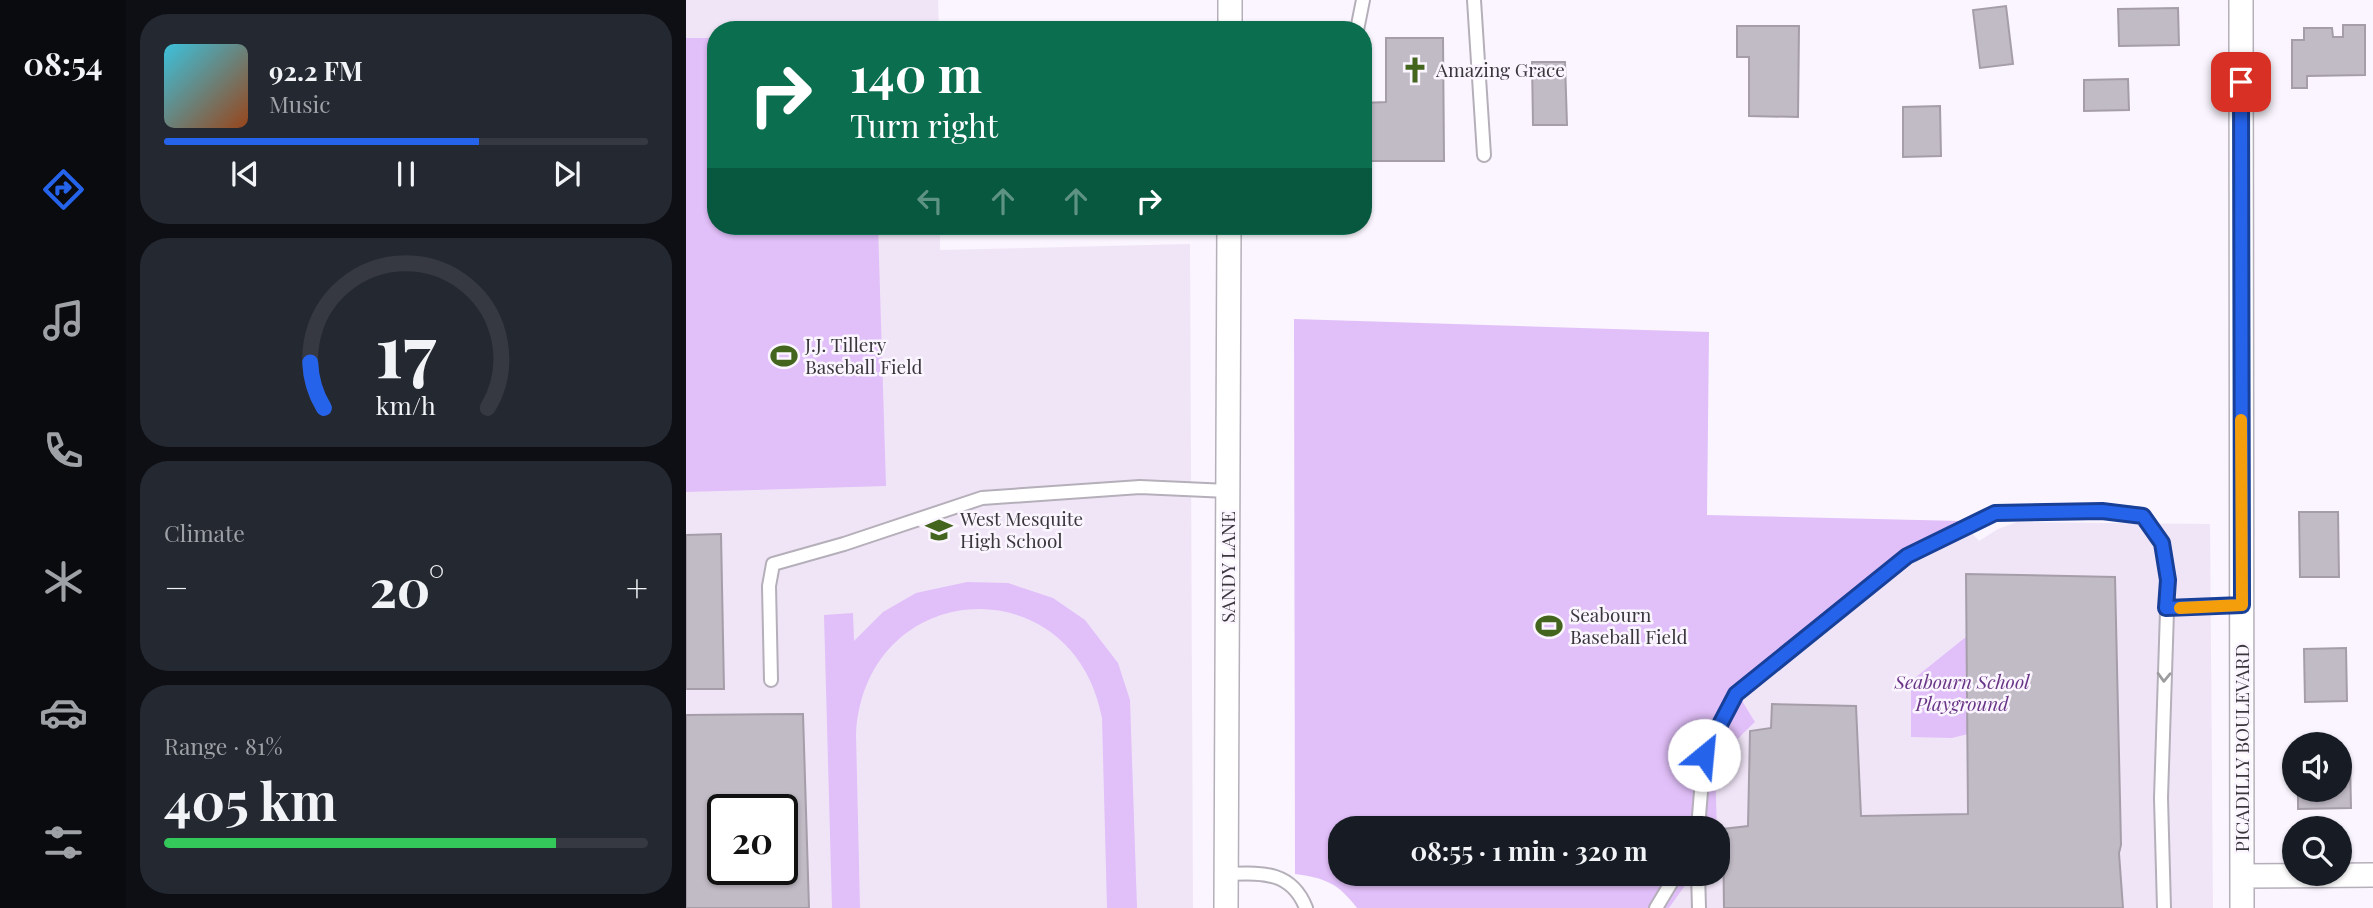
<!DOCTYPE html>
<html lang="en">
<head>
<meta charset="utf-8">
<style>
	body { margin:0; font-family:"Playfair Display",serif; background:#242831; color:#f1f3f6; height:100vh; display:flex; flex-direction:column; font-size:26px; white-space:nowrap }
	* { box-sizing:border-box; margin:0 }
	p { font-size:23px; color:#9ea1a6 }
	.icon { flex:none; width:38px; height:38px; fill:none; stroke:currentColor; stroke-width:2; stroke-linecap:round; stroke-linejoin:round }
	.map { position:relative; flex:1; overflow:hidden }
	.sheet { display:flex; flex-direction:column; gap:14px; padding:14px; background:#0d0f14; width:560px }
	.sheet>* { flex:none }
	.banner { position:absolute; left:21px; top:21px; width:665px; height:214px; border-radius:28px; box-shadow:0 2px 5px #0004; background:#0b6e4f; color:#fff; overflow:hidden }
	.controls { position:absolute; left:1596px; top:732px; display:grid; gap:14px }
	.controls a { display:grid; place-items:center; width:70px; height:70px; border-radius:50%; background:#171b24; box-shadow:0 2px 5px #0004; font-size:35px }
	.speed { position:absolute; left:21px; top:794px; display:flex; gap:14px; font-size:35px; font-weight:700; text-align:center }
	.speed>* { display:grid; place-content:center; width:91px; height:91px; border-radius:50%; background:#171b24; box-shadow:0 2px 5px #0004; line-height:1 }
	.speed .limit { border:4px solid #111; border-radius:10px; background:#fff; color:#111 }
	.pin { position:absolute; display:grid; place-items:center; width:60px; height:60px; color:#fff; margin:-30px; border-radius:14px; box-shadow:0 4px 10px #0006 }
	.me { position:absolute; width:77px; margin:-38px; rotate:28deg; stroke-linejoin:round; filter:drop-shadow(0 0 5px #0008) }
	.turn { display:flex; align-items:center; gap:24px; height:147px; padding:0 28px; font-size:32px }
	.turn .icon { width:91px; height:91px; stroke-width:2.5 }
	.turn b { display:block; font-size:49px; line-height:60px }
	.lanes { display:flex; align-items:center; height:66px; padding:0 28px; background:#0003; justify-content:center; gap:35px; direction:ltr }
	.lanes .off { opacity:.35 }
	.big { font-size:52px; font-weight:700; line-height:1.1 }
	.sheet .tile { flex:1; display:flex; flex-direction:column; justify-content:center; gap:10px; min-width:0; padding:0 24px; border-radius:28px; background:#242831 }
	.sheet .dial { align-items:center; gap:0 }
	.dial svg { height:182px; overflow:visible; fill:none; stroke:#363941; stroke-width:7; stroke-linecap:round; text-anchor:middle }
	.dial text { fill:#f1f3f6; stroke:none }
	.song { display:flex; align-items:center; gap:21px }
	.cover { width:84px; height:84px; border-radius:10px; background:linear-gradient(135deg,hsl(190 70% 55%),hsl(20 70% 35%)) }
	.played { height:7px; border-radius:4px; background:linear-gradient(90deg,#2563eb 65%,#363941 65%) }
	.keys { display:flex; justify-content:space-around; direction:ltr }
	.heat { display:flex; justify-content:space-between; align-items:center; font-size:38px; direction:ltr }
	.charge { height:10px; border-radius:5px; background:linear-gradient(90deg,#34c759 81%,#363941 0) }
	.trip { position:absolute; left:642px; top:816px; width:402px; height:70px; border-radius:28px; background:#171b24; box-shadow:0 2px 5px #0004; font-weight:700; line-height:70px; text-align:center }
	main { display:flex; flex:1; min-height:0 }
	.dock { display:flex; flex-direction:column; width:126px; justify-content:space-around; align-items:center; background:#090b0e; color:#9ea1a6 }
	.dock .icon { width:49px; height:49px }
	.dock .on { color:#2563eb }
	.dock b { font-size:32px; color:#f1f3f6 }
	.map>svg:first-child { display:block }
	.built { fill:#f0e5f7; fill-rule:evenodd }
	.park { fill:#e1bff9 }
	.building { fill:#c1bbc6; stroke:#a59ea9; stroke-width:2; fill-rule:evenodd }
	.lines { fill:none; stroke-linecap:round; stroke-linejoin:round }
	.service-casing { stroke:#b5afba; stroke-width:16 }
	.minor-casing { stroke:#b5afba; stroke-width:26 }
	.service { stroke:#fff; stroke-width:12 }
	.minor { stroke:#fff; stroke-width:23 }
	.oneway { stroke:#9c9b9e }
	.route-casing { stroke:#184099; stroke-width:18 }
	.route { stroke:#2563eb; stroke-width:12 }
	.slow { stroke:#f59e0b; stroke-width:12 }
	.labels { text-anchor:middle; stroke-width:5; stroke-linejoin:round; paint-order:stroke }
	.poi-label { font-size:19px; fill:#3a373c; stroke:#faf5fe; text-anchor:start }
	.street-label { font-size:19px; fill:#3a373c; stroke:#faf5fe }
	.park-label { font-size:19px; font-style:italic; fill:#693586; stroke:#faf5fe }
</style>
</head>
<body>
<main>
<nav class="dock">
<b>08:54</b>
<svg class="icon on" aria-label="directions" viewBox="0 0 24 24"><path d="M12 3l9 9-9 9-9-9zM9 14v-3h6M13 9l2 2-2 2"/></svg>
<svg class="icon" aria-label="music" viewBox="0 0 24 24"><path d="M9 18V5l10-2v13"/><circle cx="6" cy="18" r="3"/><circle cx="16" cy="16" r="3"/></svg>
<svg class="icon" aria-label="phone" viewBox="0 0 24 24"><path d="M5 4h4l2 5-3 2q2 4 5 5l2-3 5 2v4C11 20 4 13 5 4z"/></svg>
<svg class="icon" aria-label="climate" viewBox="0 0 24 24"><path d="M12 3v18M4 7l16 10M4 17L20 7"/></svg>
<svg class="icon" aria-label="car" viewBox="0 0 24 24"><path d="M5 17H2v-5l4-1 3-4h7l3 4 3 1v5h-3M9 17h6M6 11h13"/><circle cx="7" cy="17" r="2"/><circle cx="17" cy="17" r="2"/></svg>
<svg class="icon" aria-label="filters" viewBox="0 0 24 24"><path d="M4 7h16M4 17h16"/><circle cx="9" cy="7" r="2"/><circle cx="15" cy="17" r="2"/></svg>
</nav>
<section class="sheet">
<div class="tile">
<div class="song"><i class="cover"></i><div><b>92.2 FM</b><p>Music</p></div></div>
<div class="played"></div>
<div class="keys"><svg class="icon" aria-label="previous" viewBox="0 0 24 24"><path d="M18 5L8 12l10 7zM5 5v14"/></svg><svg class="icon" aria-label="pause" viewBox="0 0 24 24"><path d="M8 5v14M16 5v14"/></svg><svg class="icon" aria-label="next" viewBox="0 0 24 24"><path d="M6 5l10 7-10 7zM19 5v14"/></svg></div>
</div>
<div class="tile dial"><svg viewBox="0 0 100 80">
<path d="M14 69A42 42 0 1 1 86 69"/>
<path d="M14 69A42 42 0 0 1 8 49" stroke="#2563eb"/>
<text x="50" y="56" font-size="32" font-weight="700">17</text>
<text x="50" y="72" font-size="11">km/h</text>
</svg></div>
<div class="tile"><p>Climate</p>
<div class="heat"><a>−</a><b class="big">20°</b><a>+</a></div>
</div>
<div class="tile"><p>Range · 81%</p><b class="big">405 km</b><div class="charge"></div></div>
</section>
<div class="map">
<svg width="1687" height="908" viewBox="0 0 1687 908">
	<rect width="100%" height="100%" fill="#faf5fe"/>
	<path class="built" d="M0,0h252l1,30h-223v196h224v24l250,-6 3,664h-507zM37,810h59v60h-59z
		M1275,521l18,20 19,-12 19,-7 193,2 3,384h-544l25,-35h24l-3,-95 16,-34 24,-22 -14,-23z"/>
	<path class="park" d="M0,38h30v188h162l8,260 -200,6z
		M608,319l415,13 -2,183 254,6 -220,178 14,23c-43,40 -40,49 -38,106h-377v45h354l-25,35h-312c-19,-25 -32,-30 -62,-34z
		M281,582l41,1 45,15 32,22 33,43 12,37 7,208h-30l-5,-190c-29,-154 -237,-141 -246,16l4,174h-28l-8,-293 29,-2 1,28 29,-29 33,-19z
		M1316,608l-26,124 -24,6 -41,-1v-56z"/>
	<path class="building" d="M1320,6l7,58 -33,4 -7,-58z
		M1492,8l1,37 -60,1 -1,-37z
		M1657,25h22v50l-58,1v12h-15v-48h12v-12h28l1,9h10z
		M1051,26h62l-1,91 -49,-1v-59h-12z
		M700,38h57l1,123h-81v-58l23,-1z
		M846,62h33l2,63h-34z
		M1442,79l1,31 -45,1v-31z
		M1254,106l1,50 -38,1v-50z
		M1613,512h39l1,65h-39z
		M35,534l3,155h-38v-154z
		M1280,574l149,3 6,268 -2,8 4,55h-399l-1,-79 25,-3 2,-95 21,-3 1,-24 84,2 5,110 107,-2z
		M1660,648l1,53 -42,1 -1,-53z
		M117,714l6,194h-123v-193zM37,810h59v60h-59z
		M1654,760h10l1,48 -53,1v-20h42z"/>
	<g class="lines">
		<g class="service-casing">
			<path id="service" d="M788,0l10,155
				M671,30l6,-30
				M1481,608l75,-3
				M85,680l-2,-94 4,-22 71,-20 138,-46 158,-11 88,4
				M1012,828l6,-73 32,-61 171,-138 88,-43 107,-2 41,4 19,28 6,37 -7,218 3,110
				M1012,873l1,35
				M540,874c35,-1 65,-4 80,34
				M970,908l21,-35"/>
		</g>
		<g class="minor-casing">
			<path id="minor" d="M1555,0l1,908
				M544,30v-30
				M1556,876l131,-1
				M540,908l3,-682"/>
		</g>
		<use href="#service" class="service"/>
		<use href="#minor" class="minor"/>
	</g>
	<defs><path id="oneway-chevron" d="M-2-3.5L2.5 0L-2 3.5" fill="none" stroke-width="1.6" stroke-linecap="round" stroke-linejoin="round" transform="scale(1.75)"/></defs>
	<use class="oneway" href="#oneway-chevron" transform="translate(1478 677) rotate(92)"/>
	<g class="lines">
		<g class="route-casing">
			<path id="route" d="M1018,755l32,-61 171,-138 88,-43 107,-2 41,5 19,27 6,37 -2,28 76,-3 -1,-523"/>
		</g>
		<use href="#route" class="route"/>
		<path class="slow" d="M1494,608l62,-3 -1,-185"/>
	</g>
	<defs>
		<g id="church-bare" transform="scale(2.1)"><path d="M-1.2-6h2.4v3.5h3.3v2.4h-3.3V6h-2.4V-.1h-3.3v-2.4h3.3Z" fill="#43651d" stroke="#faf5fe" stroke-width="2.5" paint-order="stroke"/></g>
		<g id="stadium-bare" transform="scale(2.1)"><path d="M0-5a6.5 5 0 1 0 0 10a6.5 5 0 1 0 0-10ZM-3.5-1.8h7v3.6h-7Z" fill="#43651d" stroke="#faf5fe" stroke-width="2.5" paint-order="stroke"/></g>
		<g id="school-bare" transform="scale(2.1)"><path d="M0-5L7-2L0 1L-7-2ZM-4 1L0 2.5L4 1V4Q0 6-4 4Z" fill="#43651d" stroke="#faf5fe" stroke-width="2.5" paint-order="stroke"/></g>
	</defs>
	<g fill-rule="evenodd">
		<use href="#church-bare" x="729" y="70"/>
		<use href="#stadium-bare" x="98" y="356"/>
		<use href="#school-bare" x="253" y="530"/>
		<use href="#stadium-bare" x="863" y="626"/>
	</g>
	<g class="labels">
		<g class="poi-label">
			<text x="750" y="77">Amazing Grace</text>
			<text x="119" y="352">J.J. Tillery<tspan x="119" dy="22">Baseball Field</tspan></text>
			<text x="274" y="526">West Mesquite<tspan x="274" dy="22">High School</tspan></text>
			<text x="884" y="622">Seabourn<tspan x="884" dy="22">Baseball Field</tspan></text>
		</g>
		<g class="street-label">
			<text transform="translate(542 567) rotate(-90)" y="7">SANDY LANE</text>
			<text transform="translate(1556 748) rotate(-90)" y="7">PICADILLY BOULEVARD</text>
		</g>
		<g class="park-label">
			<text x="1276" y="689">Seabourn School<tspan x="1276" dy="22">Playground</tspan></text>
		</g>
	</g>
</svg>
<div class="controls">
<a><svg class="icon" aria-label="sound" viewBox="0 0 24 24"><path d="M4 9h4l5-4v14l-5-4H4zM17 9q2 3 0 6"/></svg></a>
<a><svg class="icon" aria-label="search" viewBox="0 0 24 24"><circle cx="10" cy="10" r="6"/><path d="M15 15l6 6"/></svg></a>
</div>
<div class="speed"><div class="limit">20</div></div>
<div class="pin" style="left:1555px;top:82px;background:#d93025"><svg class="icon" aria-label="arrive" viewBox="0 0 24 24"><path d="M6 21V4h12l-3 4 3 4H6"/></svg></div>
<svg class="me" style="left:1018px;top:755px" viewBox="-20 -20 40 40"><circle r="19" fill="#fff"/><path d="M0-13L10 11 0 6-10 11z" fill="#2563eb"/></svg>
<div class="trip">08:55 · 1 min · 320 m</div>
<div class="banner">
<div class="turn"><svg class="icon" aria-label="right" viewBox="0 0 24 24"><path d="M7 20v-9h11M14 6l5 5-5 5"/></svg><div><b>140 m</b>Turn right</div></div>
<div class="lanes"><svg class="icon off" aria-label="left" viewBox="0 0 24 24"><path d="M17 20v-9H6M10 6l-5 5 5 5"/></svg><svg class="icon off" aria-label="ahead" viewBox="0 0 24 24"><path d="M12 20V5M6 11l6-6 6 6"/></svg><svg class="icon off" aria-label="ahead" viewBox="0 0 24 24"><path d="M12 20V5M6 11l6-6 6 6"/></svg><svg class="icon" aria-label="right" viewBox="0 0 24 24"><path d="M7 20v-9h11M14 6l5 5-5 5"/></svg></div>
</div>
</div>
</main>
</body>
</html>
